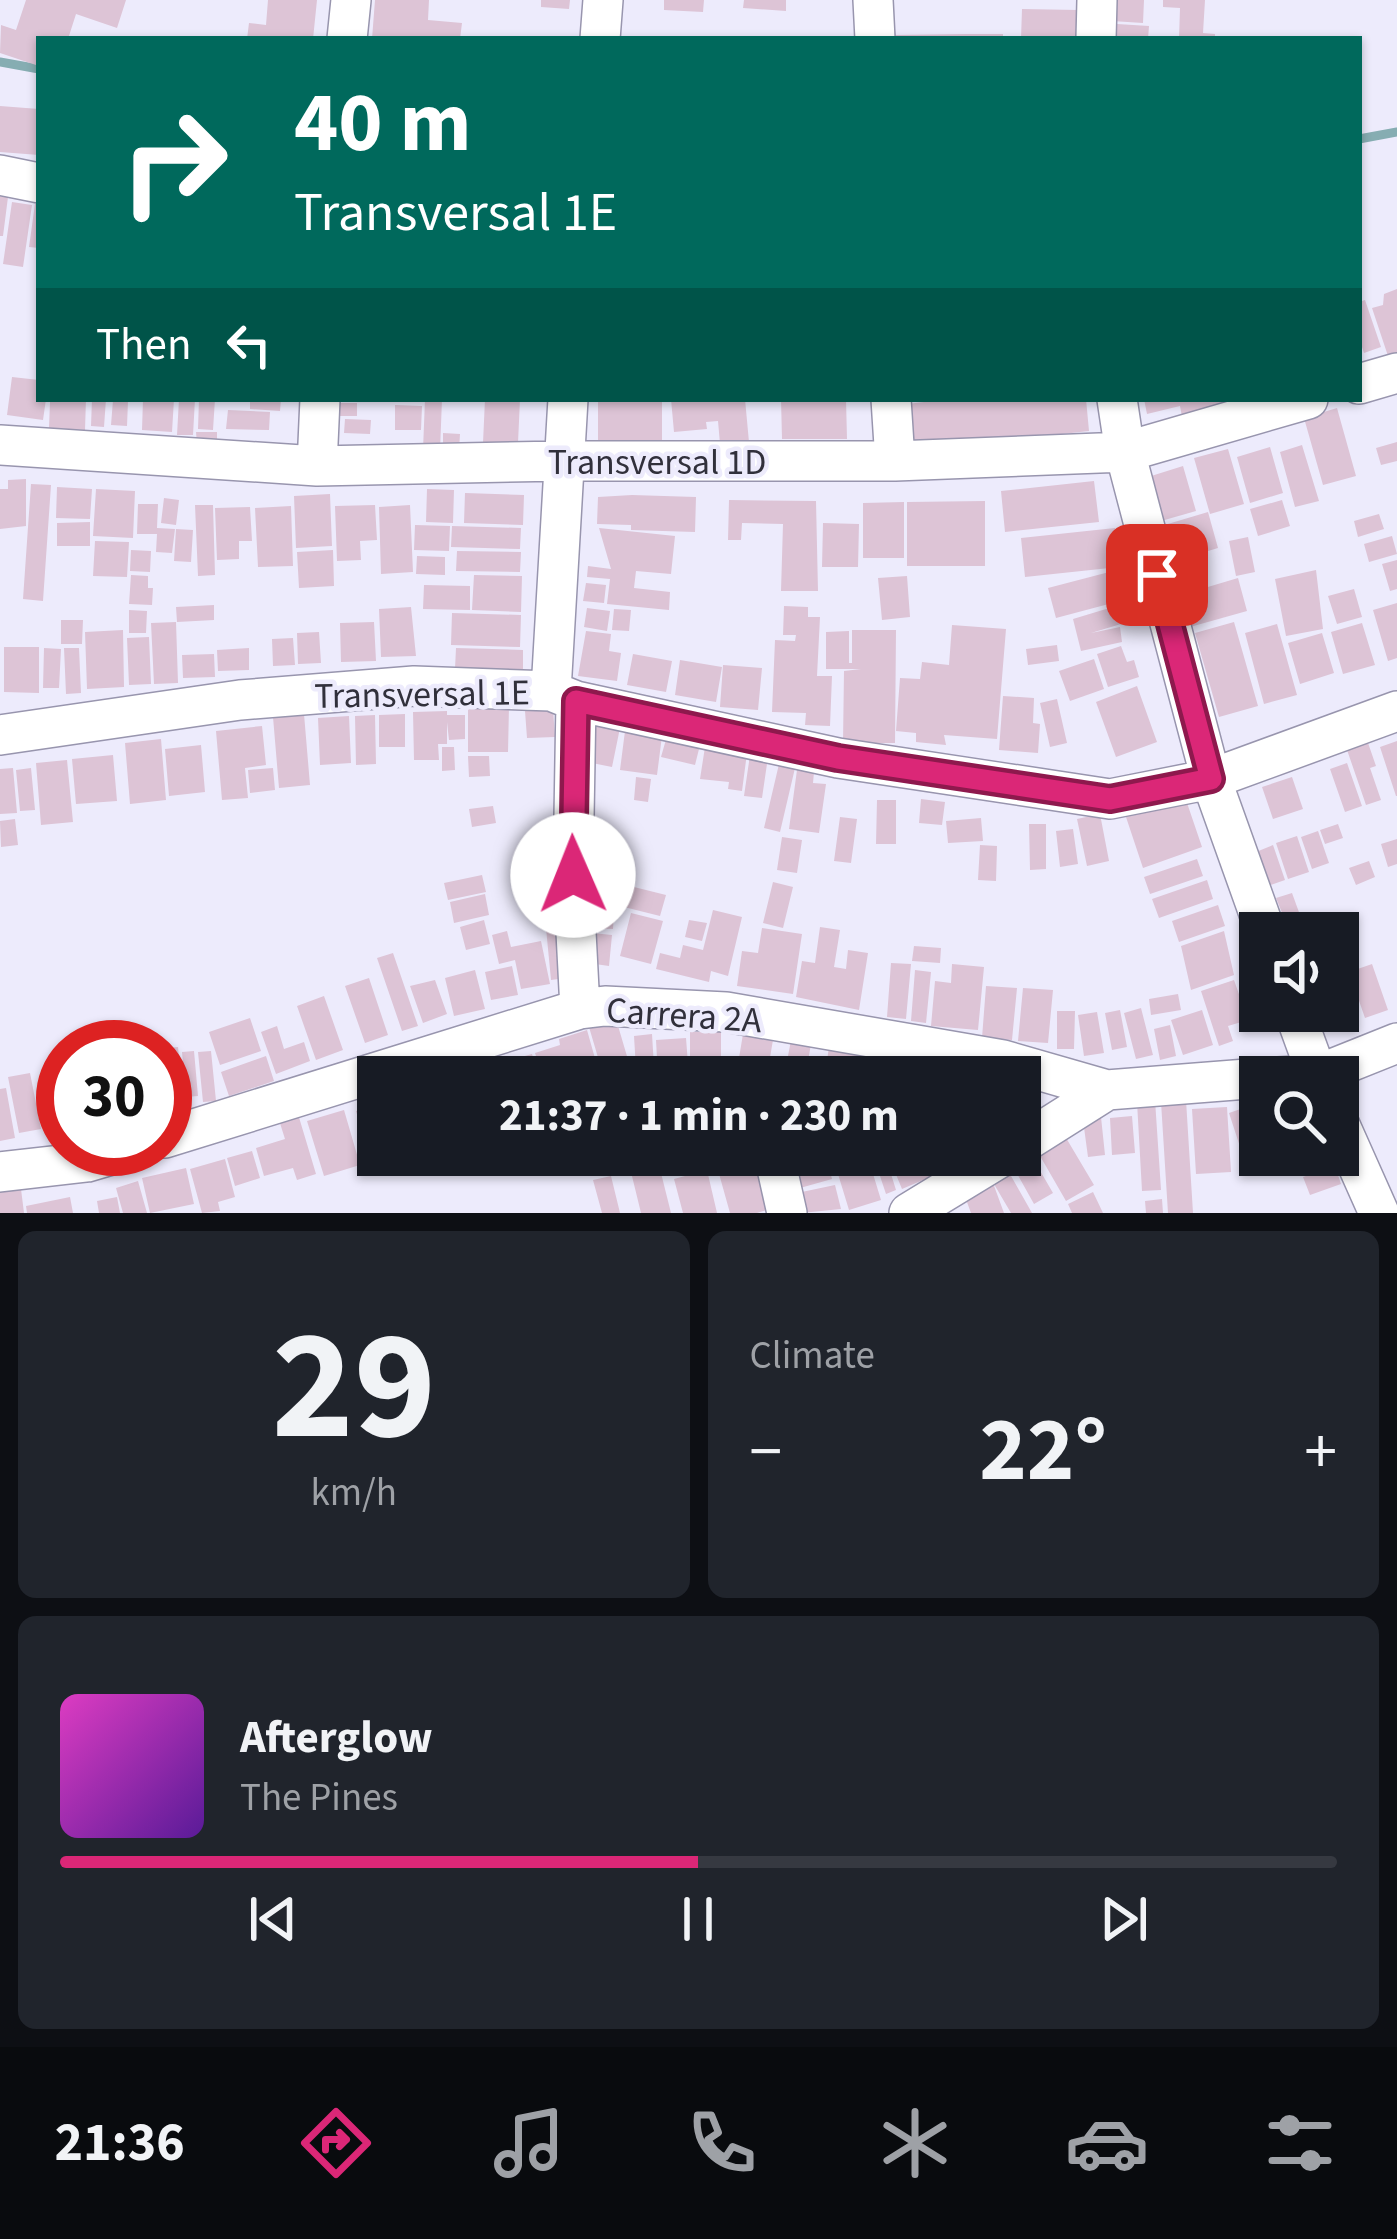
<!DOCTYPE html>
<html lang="en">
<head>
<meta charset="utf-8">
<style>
	body { margin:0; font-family:"Source Sans 3",sans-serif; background:#20242c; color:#f1f3f6; height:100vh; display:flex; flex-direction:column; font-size:45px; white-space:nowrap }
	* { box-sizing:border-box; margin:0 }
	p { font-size:39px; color:#9ea1a6 }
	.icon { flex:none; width:66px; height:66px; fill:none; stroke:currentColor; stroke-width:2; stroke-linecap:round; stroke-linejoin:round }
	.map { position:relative; height:1213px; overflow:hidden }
	.details { display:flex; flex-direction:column; gap:18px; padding:18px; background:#0d0f14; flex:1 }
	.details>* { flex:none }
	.banner { position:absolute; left:36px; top:36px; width:1326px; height:366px; border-radius:0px; box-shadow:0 3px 9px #0004; background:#00695c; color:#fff; overflow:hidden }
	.tools { position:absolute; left:1239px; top:912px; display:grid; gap:24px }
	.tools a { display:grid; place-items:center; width:120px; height:120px; border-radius:0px; background:#171b24; box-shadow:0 3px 9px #0004; font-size:60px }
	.speed { position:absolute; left:36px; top:1020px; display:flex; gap:24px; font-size:60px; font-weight:700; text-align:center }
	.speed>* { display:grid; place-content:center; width:156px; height:156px; border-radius:50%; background:#171b24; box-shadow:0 3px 9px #0004; line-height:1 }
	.speed .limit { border:18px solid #d22; background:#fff; color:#111 }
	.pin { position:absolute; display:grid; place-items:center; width:102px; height:102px; color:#fff; margin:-51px; border-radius:24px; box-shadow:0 6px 18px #0006 }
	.me { position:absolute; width:132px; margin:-66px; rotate:359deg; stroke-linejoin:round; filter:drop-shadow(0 0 9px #0008) }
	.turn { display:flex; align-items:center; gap:42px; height:252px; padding:0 60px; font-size:54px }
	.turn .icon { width:156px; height:156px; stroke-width:2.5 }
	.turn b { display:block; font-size:84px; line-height:102px }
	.then { display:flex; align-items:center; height:114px; padding:0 60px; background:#0003; gap:24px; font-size:45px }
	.big { font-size:90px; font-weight:700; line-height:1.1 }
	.details .tile { flex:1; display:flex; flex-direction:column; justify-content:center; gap:18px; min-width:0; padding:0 42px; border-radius:18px; background:#20242c }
	.details .dial { align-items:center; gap:0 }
	.dial b { font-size:156px; line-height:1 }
	.song { display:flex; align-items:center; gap:36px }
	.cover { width:144px; height:144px; border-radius:18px; background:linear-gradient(135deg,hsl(310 70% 55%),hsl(270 70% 35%)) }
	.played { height:12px; border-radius:6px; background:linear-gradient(90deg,#db2777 50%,#363941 50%) }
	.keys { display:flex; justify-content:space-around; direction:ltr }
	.heat { display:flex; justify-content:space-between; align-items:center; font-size:66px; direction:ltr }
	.details .tiles { flex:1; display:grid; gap:18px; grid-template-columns:1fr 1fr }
	.tile:last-child { grid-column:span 2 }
	.trip { position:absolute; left:357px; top:1056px; width:684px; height:120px; border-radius:0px; background:#171b24; box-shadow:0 3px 9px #0004; font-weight:700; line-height:120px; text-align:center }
	.menu { display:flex; height:192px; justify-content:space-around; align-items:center; background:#090b0e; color:#9ea1a6 }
	.menu .icon { width:84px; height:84px }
	.menu .active { color:#db2777 }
	.menu b { font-size:54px; color:#f1f3f6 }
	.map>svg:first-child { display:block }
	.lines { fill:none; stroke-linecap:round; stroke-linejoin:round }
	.stream { stroke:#86adb2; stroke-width:9 }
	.building { fill:#ddc4d6 }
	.minor-casing { stroke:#9895ae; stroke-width:42 }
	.minor { stroke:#fff; stroke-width:39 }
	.route-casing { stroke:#8e194d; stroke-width:30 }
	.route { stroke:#db2777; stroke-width:21 }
	.labels { text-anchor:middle; stroke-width:9; stroke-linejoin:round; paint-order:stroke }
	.street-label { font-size:36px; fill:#31303b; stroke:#edebfc }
</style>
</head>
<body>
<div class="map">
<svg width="1397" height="1213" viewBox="0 0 1397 1213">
	<rect width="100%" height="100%" fill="#edebfc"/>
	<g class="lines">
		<path class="stream" d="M0,62l39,7
			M1359,139l38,-7"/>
	</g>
	<path class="building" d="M26,0h100l-9,28 -41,-14 -8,25h-29v27l-39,-13 1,-28 15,5z
		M268,0h49l-4,39h-66l2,-16 17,2z
		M375,0h54l-1,20 34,3 -2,16h-88z
		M541,0h29l-1,9 -28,-2z
		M664,0h40l-1,12 -39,-2z
		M744,0h42v11l-43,-3z
		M1113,0h31l-1,23 -31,-2z
		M1163,0h42l-2,33 12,1v5h-36l1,-31 -17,-1z
		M1022,9l56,1v29h-57z
		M1117,24l32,2 -1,13h-32z
		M966,34h37v5h-107v-4z
		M0,106l39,3v46l-39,-3z
		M0,196l8,1 -5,39h-3z
		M12,202l20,3 -9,62 -20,-3z
		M35,204h4v44l-10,-1z
		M1397,289v64l-9,3 -16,-48 11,-3 1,-11z
		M1365,300l16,47 -17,6 -5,-15v-36z
		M12,377l27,3v19h7l-3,21 -36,-5z
		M69,399h17l-1,31 -36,-2 1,-26h19z
		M92,399h14l-2,28 -13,-1z
		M143,399h31l-2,33 -30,-2z
		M179,399h16l-2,36h-16z
		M199,399h16l-2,31 -15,-1z
		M250,399h31l-1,12 -30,-2z
		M425,399h17l-2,52 -17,-1z
		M485,399h35l-2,44h-35z
		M598,399h64v46h-64z
		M671,399h74l5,54 -29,2 -3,-34 -12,1 1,7 -33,3z
		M781,399h65l1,40h-65z
		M949,399h137l3,32 -177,20 -5,-47z
		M1144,399h84l3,11 -48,12 -3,-16 -33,8z
		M113,400l15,1 -1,25 -16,-1z
		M327,403h30v13h-30z
		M395,405l27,1 -1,24h-26z
		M1337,408l19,68 -33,9 -19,-67z
		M228,410l42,2 -1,18 -43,-1z
		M345,419l26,1 -1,14 -26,-1z
		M196,432h21v12h-20z
		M443,433l17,1 -1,16 -16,-1z
		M1397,442v19l-16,4 -5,-17z
		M1302,445l17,56 -24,6 -15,-55z
		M1270,447l13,46 -33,10 -13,-46z
		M1228,449l16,55 -34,10 -16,-56z
		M1183,466l13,45 -35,10 -13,-44z
		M26,479v47l-26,3v-40h8v-9z
		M1094,481l5,41 -94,10 -4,-41z
		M31,484l20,1 -8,116 -20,-2z
		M57,487l35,2 -2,30 -34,-1z
		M96,489l39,2 -2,47 -40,-2z
		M427,489l27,1 -1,33 -27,-1z
		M465,493l59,2 -1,30 -59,-2z
		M330,494l2,52 -36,2 -2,-52z
		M632,495l64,2 -1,35 -64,-2v-5l-34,-1 1,-27z
		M164,498l15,2 -3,25 -15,-2z
		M729,500l87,1 2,90h-37l2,-67 -41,-1 -1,17h-13z
		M1282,500l8,26 -32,10 -8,-27z
		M985,501v65h-78v-64z
		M904,502v56h-41v-55z
		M138,504h20l-1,24 18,1 -3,24 -16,-1 1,-18h-20z
		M195,505h18l2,70 -17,1z
		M375,505l2,35 -17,1 1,19 -24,1 -2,-55z
		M410,505l3,67 -32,2 -2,-67z
		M291,506l2,60 -35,1 -3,-59z
		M250,507l2,34h-13v18l-22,1 -2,-52z
		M1208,512l10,36 -56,17 -11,-36z
		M1379,514l5,15 -26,8 -4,-16z
		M90,522v24h-33v-23z
		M823,523l36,1 -1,43h-36z
		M415,525l35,1 -1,25 -35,-1z
		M452,526l69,2 -1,21 -69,-2z
		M599,528l76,8 -4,38 -35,-3 -2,17 36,4 -1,18 -62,-6 3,-25 -23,-2 1,-11 23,3z
		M1115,528l4,39 -94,10 -4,-39z
		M176,529l17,1 -2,32 -17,-1z
		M1392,536l5,18 -28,8 -5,-18z
		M1248,537l7,35 -19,4 -7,-35z
		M95,541l34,1 -2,35 -34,-1z
		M131,550l20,1 -1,21 -20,-1z
		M333,550l1,36 -35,2 -2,-36z
		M457,551l64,1 -1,20 -64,-1z
		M417,556l28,1v18l-29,-1z
		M1397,560v29l-7,2 -8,-27z
		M1316,570l7,59 -37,7 -11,-57z
		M1113,571l7,30 -64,17 -8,-30z
		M131,575l17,1v12h5l-1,17 -23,-1z
		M474,575l48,1 -1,36 -49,-2z
		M907,576l3,41 -28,3 -4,-42z
		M1238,578l9,33 -57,16 -9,-32z
		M586,583l20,2 -2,18 -21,-2z
		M424,585l46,1v24l-47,-1z
		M1354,589l8,28 -25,7 -9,-28z
		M1397,603v55l-9,3 -15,-51z
		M214,605v15l-37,2 -1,-15z
		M784,606l24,1v10h12l-3,59h15l-2,50 -25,-1 1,-12 -34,-1 3,-72 20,1 1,-6h-13z
		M1116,606l5,18 -30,9 29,-6 2,15 -41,9 -8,-32z
		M411,607l5,49 -35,1 -2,-48z
		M587,608l23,3 -3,20 -23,-4z
		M614,609l17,1 -2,21 -17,-1z
		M129,610l18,1 -1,22h-17z
		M452,613l69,2 -1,32 -69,-2z
		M61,620h22l-1,24h-21z
		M176,622l2,61 -24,1 -3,-61z
		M374,622l2,39 -35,1 -1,-39z
		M1234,622l24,84 -39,11 -24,-84z
		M1362,623l13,42 -32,9 -12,-42z
		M1277,624l20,71 -33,9 -19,-71z
		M952,625l54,4 -9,110 -53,-4 2,10 -30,-3v-9l-20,-2 4,-53 20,1 2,-17 27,3z
		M123,630l1,57 -37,2 -2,-57z
		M852,630h44l-1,113h-52l1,-72 17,-2h-35v-37l23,-1v32h3z
		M586,631l25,3 -2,17 12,2 -4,28 -39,-5z
		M319,632l2,31 -23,1 -1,-31z
		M1322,633l12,40 -34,11 -12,-41z
		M149,637l2,47 -22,1 -2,-47z
		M293,638l2,27 -22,1 -1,-27z
		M1057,645l2,16 -31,4 -2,-16z
		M1121,646l6,16 7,-2 5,17 -31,10 -11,-33z
		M4,647h35v46l-35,-1z
		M44,648l17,1 -2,39h-16z
		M64,648h15l2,45 -15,1z
		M249,648v22l-31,1 -1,-21z
		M456,648l67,2v21l-68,-2z
		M214,654l1,23 -32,1 -1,-23z
		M633,654l39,7 -6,31 -39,-7z
		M1094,659l10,30 -34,12 -11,-30z
		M680,660l42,7 -6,35 -41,-7z
		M723,665l39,3 -4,42 -38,-3z
		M1137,686l20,56 -41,15 -20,-55z
		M1003,696l31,2 -1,25 7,1 -2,29 -39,-3z
		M1057,699l10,44 -17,4 -10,-44z
		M468,706h41l-1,46h-40z
		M553,709l2,28 -28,1 -2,-27z
		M447,711v4h18v24l-16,1 -2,-18v22h-9l1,16h-25l-1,-48z
		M304,714l6,71 -31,3 -6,-71z
		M405,714v33h-26v-32z
		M375,715l1,49 -20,1 -1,-49z
		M580,715l41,8 -9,44 -25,-5z
		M349,716l2,47 -31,2 -2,-47z
		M262,726l4,39 -21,3 3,30 -26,2 -6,-69z
		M625,731l37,5 -5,39 -37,-5z
		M667,736l33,9 -5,20 -34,-8z
		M161,739l5,61 -36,4 -5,-61z
		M1367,740l9,26 -6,2 11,32 -15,5 -20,-58z
		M1397,741v55h-1l-16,-49z
		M201,745l4,47 -36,4 -4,-47z
		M442,747h12l1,23 -13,1z
		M705,747l42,6 -5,38 -14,-2 1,-7 -29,-3z
		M113,755l4,46 -41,3 -4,-45z
		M750,755l18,2 -6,41 -18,-2z
		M468,756h21l1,20 -21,1z
		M67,760l6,62 -32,3 -5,-62z
		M1347,763l15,43 -17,6 -15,-43z
		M779,764l16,4 -15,64 -16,-4z
		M13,768l4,45 -17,1v-45z
		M31,768l4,42 -15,1 -4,-41z
		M273,768l2,22 -25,3 -2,-23z
		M797,770l17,2 -1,11 13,1 -7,49 -30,-4z
		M636,777l15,2 -3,23 -14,-2z
		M1292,777l11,32 -30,10 -11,-32z
		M1185,797l17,50 -59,21 -17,-51z
		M921,799l24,3 -3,23 -23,-2z
		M877,800h19v44h-20z
		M493,806l3,17 -24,4 -3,-18z
		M1100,814l9,47 -22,5 -10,-47z
		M840,817l17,2 -6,44 -17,-2z
		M981,818l2,23 -35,2 -2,-22z
		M15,819l3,26 -17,2 -1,-26z
		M1029,824h17v45l-16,1z
		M1338,824l5,14 -18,6 -5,-14z
		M1073,829l5,35 -18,3 -4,-36z
		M1318,831l11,32 -17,6 -11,-32z
		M1297,836l12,36 -21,7 -12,-36z
		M782,837l20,3 -5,33 -20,-3z
		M1397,839v25l-9,3 -7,-23z
		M980,845l17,1 -1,35 -18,-1z
		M1273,845l12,35 -17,6 -12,-34z
		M1197,859l6,17 -53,18 -6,-17z
		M1369,861l6,16 -19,8 -7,-17z
		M538,869l6,21 -18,5 -7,-20z
		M482,875l4,17 -38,8 -4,-17z
		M585,876l31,4 -3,49 -27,-1z
		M1207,880l6,19 -54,19 -7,-19z
		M773,882l20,5 -10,41 -20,-5z
		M630,886l36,9 -6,21 -36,-9z
		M1292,893l8,22 -15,5 -9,-22z
		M485,894l4,21 -35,8 -4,-21z
		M1218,905l7,21 -46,16 -7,-21z
		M713,910l29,7 -14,59 -17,-5 -2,11 -53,-13 4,-16 20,5 3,-13 20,5z
		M631,913l32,8 -12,43 -31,-8z
		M1334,913l17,50 -13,4v-37l-58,3z
		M484,920l6,24 -24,6 -6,-23z
		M689,920l18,3 -5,18 -17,-4z
		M569,926l5,51 -23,3 -5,-52z
		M820,927l20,3 -6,37 12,2 2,-19 20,3 -9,57 -63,-13 6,-36 13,2z
		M762,928l40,6 -9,60 -56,-8 5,-35 16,2z
		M507,931l4,16 30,-6 9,43 -29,5 -6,-29 -16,4 -7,-29z
		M1224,931l10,44 -43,15 -10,-44z
		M592,933l20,2 -3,31 -21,-3z
		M914,946l27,2 -1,15 -28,-2z
		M393,953l25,73 -16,5 -25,-73z
		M891,963l20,1 -5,55 -19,-2z
		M952,964l32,3 -6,63 -47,-4 4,-45 16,2z
		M1372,964l16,46 -23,8 -16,-46z
		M512,966l6,29 -27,5 -6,-28z
		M475,970l10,39 -31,7 -9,-38z
		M915,970l16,2 -5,51 -15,-2z
		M1341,974l13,36 -35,12 -4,-11h23v-36z
		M369,978l19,57 -23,8 -20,-57z
		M435,980l12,34 -24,9 -13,-37z
		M1234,980l14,40 -20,6 5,15 -14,5 -18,-55z
		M986,986l31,2 -5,52 -30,-2z
		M1023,988l30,2 -5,53 -30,-2z
		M1178,994l3,16 -30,5 -2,-16z
		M324,996l19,54 -27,10 -19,-54z
		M1141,1008l12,47 -17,4 -12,-46z
		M1120,1010l7,37 -15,3 -7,-37z
		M1202,1010l11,35 -30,10 -12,-35z
		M1057,1011h18l-1,38h-17z
		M1097,1012l7,41 -20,3 -6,-41z
		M250,1018l11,33 -41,14 -11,-33z
		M616,1019l13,44 -27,8 -13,-44z
		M1170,1025l6,31 -16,4 -6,-31z
		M277,1026l7,23 20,-7 6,19 -34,13 -15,-42z
		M744,1028l30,6 -7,41 -30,-5z
		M587,1030l11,39 -25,8h-30l-8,-24 25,-8 -1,-6z
		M721,1031v46h-31v-45z
		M652,1034l2,33 -18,2 -2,-33z
		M136,1035l2,12h-20l-1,-10z
		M792,1035l20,4 -7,38h-21z
		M686,1038l3,39h-31l-2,-37z
		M829,1046l32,4 -3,27h-33z
		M178,1047l5,51 -14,2 -4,-52z
		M194,1051l4,45 -12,1 -4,-45z
		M211,1051l5,50 -13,1 -5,-50z
		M489,1053l7,24h-17l-6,-19z
		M532,1054l7,23h-38l-4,-13z
		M63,1055v50h-2l-9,-48z
		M266,1056l8,25 -45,15 -8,-24z
		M890,1056l36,4 -1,17h-38z
		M30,1073l11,56 -22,4 -11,-56z
		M6,1088l9,50 -15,3v-52z
		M54,1088l8,39 -17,4 -7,-40z
		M1155,1100l6,90 -19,1 -5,-89z
		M1186,1100l7,113h-25l-7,-111z
		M1258,1103l2,52 13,1 -27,9 -17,-52z
		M378,1104v41l-11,3 -11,-37z
		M1227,1107l4,65 -35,2 -4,-65z
		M344,1110l16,55 -36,11 -17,-55z
		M298,1114l18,60 -19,6 -4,-12 -29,8 -8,-28 29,-9 -6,-19z
		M1132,1116l3,37 -23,2 -2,-37z
		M1101,1117l4,38 -17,2 -5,-37z
		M1059,1126l35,59 -28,16 -34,-59z
		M1028,1150l25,43 -19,11 -24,-43z
		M252,1151l8,27 -25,8 -8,-28z
		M743,1155h14l16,53 -16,5h-27l-14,-50z
		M873,1155h12l11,35 -10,4z
		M890,1155h31l-27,11z
		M1300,1155h26l3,9 -23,8z
		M225,1159l10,38 -17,5 2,9 -18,2 -12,-44z
		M827,1160l5,19 -32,9 -5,-19z
		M922,1160l8,17 -28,12 -7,-17z
		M870,1164l11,36 -32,10 -11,-36z
		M659,1165l12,48h-30l-10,-41z
		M1335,1166l6,18 -31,11 -7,-18z
		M186,1168l8,36 -44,9 -8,-35z
		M1007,1169l25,44h-21l-20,-34z
		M707,1170l10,43h-34l-9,-34z
		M611,1176l9,37h-18l-9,-33z
		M138,1181l9,32h-24l-7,-25z
		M993,1183l11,30h-33l-7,-19z
		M835,1185l6,24 -40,4 -4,-20z
		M21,1189l3,24h-24v-21z
		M1093,1192l10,21h-31l-4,-9z
		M70,1197l3,16h-46l-1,-7z
		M117,1197l3,16h-21l-2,-12z
		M1162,1199l1,14h-17l-1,-12z"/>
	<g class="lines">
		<g class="minor-casing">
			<path id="minor" d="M873,0l2,39
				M347,39l4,-39
				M600,39l3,-39
				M1096,39l1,-39
				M0,175l39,8
				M1359,384l38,-11
				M891,399l4,62
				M1117,399l8,53 86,327 55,154
				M0,445l317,21 245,-5h333l230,-9 183,-53
				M317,466l3,-67
				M551,691l17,-292
				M576,701l-3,174 7,134
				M0,735l240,-35 174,-14 137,5 25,10 262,57 272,41 101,-20 186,-68
				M1294,1011l24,66
				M1278,1077l39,-2 80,-32
				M1338,1121l41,92
				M165,1138l415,-129 25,-3 121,6 277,48 104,30 153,-12
				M1020,1145l87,-55
				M774,1155l13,58
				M0,1172l87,-10 44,-13
				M909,1213l95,-58"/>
		</g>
		<use href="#minor" class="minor"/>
	</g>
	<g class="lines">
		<g class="route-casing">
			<path id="route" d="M573,875l3,-174 262,57 272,41 101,-20 -54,-204"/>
		</g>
		<use href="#route" class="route"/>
	</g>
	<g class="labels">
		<g class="street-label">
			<text x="657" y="474">Transversal 1D</text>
			<text transform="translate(422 693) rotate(-1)" y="13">Transversal 1E</text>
			<text transform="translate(684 1014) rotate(4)" y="13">Carrera 2A</text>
		</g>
	</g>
</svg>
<div class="tools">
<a><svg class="icon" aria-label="sound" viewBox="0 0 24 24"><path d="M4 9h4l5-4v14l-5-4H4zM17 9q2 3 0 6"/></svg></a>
<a><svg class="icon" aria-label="search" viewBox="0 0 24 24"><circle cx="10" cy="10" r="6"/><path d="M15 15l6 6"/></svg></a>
</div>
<div class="speed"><div class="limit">30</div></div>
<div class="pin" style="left:1157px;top:575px;background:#d93025"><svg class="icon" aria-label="arrive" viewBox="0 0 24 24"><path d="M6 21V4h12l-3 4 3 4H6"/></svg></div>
<svg class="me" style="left:573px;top:875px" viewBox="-20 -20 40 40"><circle r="19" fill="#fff"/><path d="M0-13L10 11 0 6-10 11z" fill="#db2777"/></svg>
<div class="trip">21:37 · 1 min · 230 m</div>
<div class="banner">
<div class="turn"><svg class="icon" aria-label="right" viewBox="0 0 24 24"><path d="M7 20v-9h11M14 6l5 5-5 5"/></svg><div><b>40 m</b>Transversal 1E</div></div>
<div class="then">Then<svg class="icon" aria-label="left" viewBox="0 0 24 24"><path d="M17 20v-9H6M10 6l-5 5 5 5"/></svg></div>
</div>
</div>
<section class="details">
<div class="tiles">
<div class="tile dial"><b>29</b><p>km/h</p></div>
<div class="tile"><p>Climate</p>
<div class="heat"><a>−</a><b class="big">22°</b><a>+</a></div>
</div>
<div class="tile">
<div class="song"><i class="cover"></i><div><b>Afterglow</b><p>The Pines</p></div></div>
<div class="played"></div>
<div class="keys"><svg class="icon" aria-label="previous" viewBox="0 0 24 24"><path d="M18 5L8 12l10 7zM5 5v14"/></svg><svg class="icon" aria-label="pause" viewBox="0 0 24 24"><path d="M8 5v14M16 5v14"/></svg><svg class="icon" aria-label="next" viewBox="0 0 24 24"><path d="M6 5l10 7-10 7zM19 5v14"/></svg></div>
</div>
</div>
</section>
<nav class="menu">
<b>21:36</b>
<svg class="icon active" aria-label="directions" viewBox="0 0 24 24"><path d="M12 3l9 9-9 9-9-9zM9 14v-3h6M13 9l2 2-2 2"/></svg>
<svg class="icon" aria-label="music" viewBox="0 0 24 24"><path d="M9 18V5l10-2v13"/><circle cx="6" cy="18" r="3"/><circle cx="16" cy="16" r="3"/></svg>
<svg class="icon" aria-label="phone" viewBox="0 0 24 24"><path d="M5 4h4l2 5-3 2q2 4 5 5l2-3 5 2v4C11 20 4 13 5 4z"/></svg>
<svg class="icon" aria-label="climate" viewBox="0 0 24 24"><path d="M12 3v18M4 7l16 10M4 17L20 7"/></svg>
<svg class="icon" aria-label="car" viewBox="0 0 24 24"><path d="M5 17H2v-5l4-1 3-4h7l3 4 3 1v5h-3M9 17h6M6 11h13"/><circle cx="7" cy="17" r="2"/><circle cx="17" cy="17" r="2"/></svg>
<svg class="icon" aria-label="filters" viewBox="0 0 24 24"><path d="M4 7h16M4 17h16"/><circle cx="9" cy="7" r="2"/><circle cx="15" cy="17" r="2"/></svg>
</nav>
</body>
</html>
